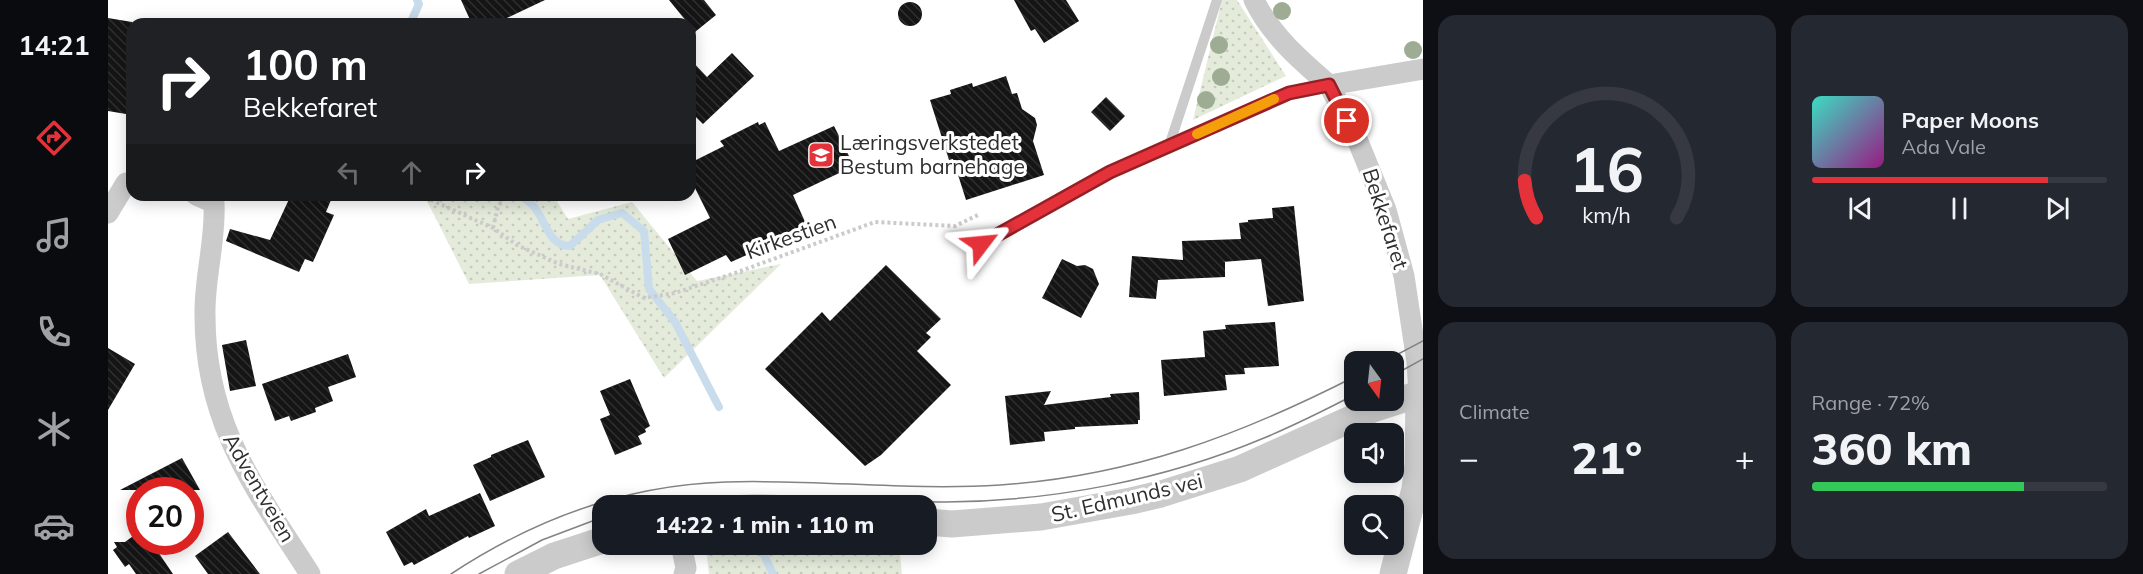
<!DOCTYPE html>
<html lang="en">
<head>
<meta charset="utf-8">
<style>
	body { margin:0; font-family:Mulish,sans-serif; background:#242831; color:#f1f3f6; height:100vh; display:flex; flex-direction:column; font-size:22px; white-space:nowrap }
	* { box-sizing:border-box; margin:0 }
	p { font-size:20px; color:#9ea1a6 }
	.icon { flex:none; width:33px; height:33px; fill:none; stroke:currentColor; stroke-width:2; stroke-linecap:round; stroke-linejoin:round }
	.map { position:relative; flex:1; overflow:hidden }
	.panel { display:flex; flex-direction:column; gap:15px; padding:15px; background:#0d0f14; width:720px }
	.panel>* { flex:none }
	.banner { position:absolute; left:18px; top:18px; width:570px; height:183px; border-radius:18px; box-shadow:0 3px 15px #0003; background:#202124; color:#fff; overflow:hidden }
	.needle { width:39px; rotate:165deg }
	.tools { position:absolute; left:1236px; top:351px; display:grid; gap:12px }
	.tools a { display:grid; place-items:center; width:60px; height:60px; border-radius:12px; background:#171b24; box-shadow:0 3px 15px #0003; font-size:30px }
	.speed { position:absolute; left:18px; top:477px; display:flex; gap:12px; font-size:30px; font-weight:700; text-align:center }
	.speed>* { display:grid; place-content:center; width:78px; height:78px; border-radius:50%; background:#171b24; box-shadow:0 3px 15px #0003; line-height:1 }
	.speed .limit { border:9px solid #d22; background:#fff; color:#111 }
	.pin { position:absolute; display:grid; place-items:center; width:51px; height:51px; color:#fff; margin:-26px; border:3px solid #fff; border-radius:50%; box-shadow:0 2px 6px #0007 }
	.me { position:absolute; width:66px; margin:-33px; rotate:61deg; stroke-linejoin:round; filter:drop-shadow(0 0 4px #0008) }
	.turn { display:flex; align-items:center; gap:21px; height:126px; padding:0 18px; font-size:27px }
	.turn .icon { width:78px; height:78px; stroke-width:2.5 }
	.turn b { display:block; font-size:42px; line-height:51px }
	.lanes { display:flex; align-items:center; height:57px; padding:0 18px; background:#0003; justify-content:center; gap:30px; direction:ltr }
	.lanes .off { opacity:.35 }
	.big { font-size:45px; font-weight:800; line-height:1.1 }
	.panel .tile { flex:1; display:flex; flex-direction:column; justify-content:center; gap:9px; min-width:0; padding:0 21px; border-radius:18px; background:#242831 }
	.panel .dial { align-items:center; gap:0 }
	.dial svg { height:156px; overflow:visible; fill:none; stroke:#363941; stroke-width:7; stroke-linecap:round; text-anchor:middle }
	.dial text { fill:#f1f3f6; stroke:none }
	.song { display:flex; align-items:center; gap:18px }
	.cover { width:72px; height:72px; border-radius:9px; background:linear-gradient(135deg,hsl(170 70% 55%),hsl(310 70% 35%)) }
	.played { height:6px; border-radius:3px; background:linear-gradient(90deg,#e4313a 80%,#363941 80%) }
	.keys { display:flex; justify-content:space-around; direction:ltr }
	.heat { display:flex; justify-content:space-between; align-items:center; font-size:33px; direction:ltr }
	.charge { height:9px; border-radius:4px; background:linear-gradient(90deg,#34c759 72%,#363941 0) }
	.panel .tiles { flex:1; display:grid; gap:15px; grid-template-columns:repeat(2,1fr) }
	.trip { position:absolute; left:484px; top:495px; width:345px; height:60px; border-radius:18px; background:#171b24; box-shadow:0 3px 15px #0003; font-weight:800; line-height:60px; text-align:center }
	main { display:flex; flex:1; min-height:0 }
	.menu { display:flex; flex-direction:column; width:108px; justify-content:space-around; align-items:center; background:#090b0e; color:#9ea1a6 }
	.menu .icon { width:42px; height:42px }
	.menu .current { color:#e4313a }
	.menu b { font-size:27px; color:#f1f3f6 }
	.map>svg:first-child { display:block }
	.grass { fill:url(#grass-dots) }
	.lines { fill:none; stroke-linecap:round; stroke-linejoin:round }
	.stream { stroke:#c8dceb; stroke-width:8 }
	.building { fill:url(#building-back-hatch) }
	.path { stroke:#cbcbcb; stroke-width:4; stroke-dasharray:3 3; stroke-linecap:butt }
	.service { stroke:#cbcbcb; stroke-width:10 }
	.minor { stroke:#cbcbcb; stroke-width:21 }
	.tertiary { stroke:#cbcbcb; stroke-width:27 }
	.tram { stroke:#838383; stroke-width:1.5 }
	.tree { fill:#9fac94 }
	.route-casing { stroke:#942026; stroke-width:15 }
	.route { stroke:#e4313a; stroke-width:10 }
	.slow { stroke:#f59e0b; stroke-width:10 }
	.labels { text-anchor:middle; stroke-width:6; stroke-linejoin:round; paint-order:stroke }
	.poi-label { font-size:21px; fill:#2e2e2e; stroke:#fff; text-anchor:start }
	.street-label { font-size:21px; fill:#2e2e2e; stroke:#fff }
</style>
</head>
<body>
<main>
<nav class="menu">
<b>14:21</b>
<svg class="icon current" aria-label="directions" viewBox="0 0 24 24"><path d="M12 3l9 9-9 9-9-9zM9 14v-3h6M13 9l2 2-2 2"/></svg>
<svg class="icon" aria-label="music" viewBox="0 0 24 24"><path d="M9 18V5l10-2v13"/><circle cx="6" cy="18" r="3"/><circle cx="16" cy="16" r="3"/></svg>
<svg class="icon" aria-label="phone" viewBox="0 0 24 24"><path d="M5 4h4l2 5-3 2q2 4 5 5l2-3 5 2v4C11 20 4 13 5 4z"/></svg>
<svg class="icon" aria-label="climate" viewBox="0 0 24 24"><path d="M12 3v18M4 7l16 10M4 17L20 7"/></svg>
<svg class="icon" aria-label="car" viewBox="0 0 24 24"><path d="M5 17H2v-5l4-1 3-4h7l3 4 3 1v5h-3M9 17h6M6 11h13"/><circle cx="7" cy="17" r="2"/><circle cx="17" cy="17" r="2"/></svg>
</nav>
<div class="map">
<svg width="1315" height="574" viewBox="0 0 1315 574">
	<defs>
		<pattern id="grass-dots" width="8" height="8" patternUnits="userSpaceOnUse" patternTransform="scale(1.5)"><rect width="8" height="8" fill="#e4ebdb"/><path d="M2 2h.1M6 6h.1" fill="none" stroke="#c4cabc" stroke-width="1.8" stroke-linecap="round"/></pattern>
		<pattern id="building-back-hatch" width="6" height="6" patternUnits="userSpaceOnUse" patternTransform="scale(1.5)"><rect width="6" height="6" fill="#151515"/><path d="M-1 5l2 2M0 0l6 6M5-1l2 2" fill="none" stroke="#2f2f2f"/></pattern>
	</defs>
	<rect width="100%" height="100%" fill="#fff"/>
	<path class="grass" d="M1114,0h15l49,76 -93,44z
		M316,195h129l15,24 64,-17 65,79 84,-17 -117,114 -64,-103 -131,9z
		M602,544l189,1 3,29h-193l-3,-25z"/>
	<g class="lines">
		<path class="stream" d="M302,24l9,-20 -2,-4
			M411,195c6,4 12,7 16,13 11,14 14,38 35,38l28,-26 24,-7 22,18 5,58 26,33 44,85
			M654,551l11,23"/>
	</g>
	<path class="building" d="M353,0h84l-51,24h-22z
		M561,0h35l12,15 -21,17z
		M906,0h52l13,21 -35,22 -9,-14 -4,2z
		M790 14a12 12 0 1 1 24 0a12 12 0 1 1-24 0Z
		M0,18l24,4v93l-24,-4z
		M624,53l22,23 -51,48 -13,-13v-52l17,18z
		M898,76l6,18 5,-1 5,16 13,9 2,7 -4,16 11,34 -78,25 -13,-41 -4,1 -19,-60 21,-6 -1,-4 22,-7 1,4z
		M998,97l19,19 -15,15 -19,-19z
		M650,122l1,3 6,-3 14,29 55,-25 20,40 -61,29 13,29 -32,15 2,3 -45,20 -5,-7 -41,20 -17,-36 42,-21 -20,-40v-15l34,-17 -4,-5z
		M183,195h42l-7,17 8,3 -21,47 -8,-3 -6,13 -73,-31 4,-12 40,11z
		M1186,206l10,95 -36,5 -7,-47 -39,3h3v15l-67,3 -2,19 -27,-2 3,-41 51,4 -1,-19 59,-2 -2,-16 9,-1v-2l25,-2 -1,-10z
		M954,259l15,7 8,-1 8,4 6,15 -18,34 -39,-20z
		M778,265l55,54 -15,14 5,4 -14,14 34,34 -70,70 -16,11 -100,-97 57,-57 8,9z
		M1167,322l4,44 -35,2 1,6 -20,1 2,15 -63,6 -3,-36 44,-3 -2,-26 23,-2 -1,-4z
		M138,340l10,46 -26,5 -8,-46z
		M0,348l27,16 -27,46z
		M240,354l8,23 -28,10 5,14 -18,7 1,4 -25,9 -2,-5 -14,5 -13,-37z
		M522,379l20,47 -5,3 1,3 -8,4 4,8 -27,11 -15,-36 10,-4 -10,-24z
		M943,391l-7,14 67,-8 -1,-3 29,-2 1,28h-2v4l-63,3v2l-31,3 1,9 -35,4 -5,-49z
		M420,440l17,37 -55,24 -17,-36 18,-8v-2z
		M74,458l18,32h-80z
		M372,493l15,33 -26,12 -1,-2 -54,29 -2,-3 -8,4 -18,-34 40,-23 3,7z
		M32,531v11h21l-7,4 19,28h-37l-7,-10 -4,3 -12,-17 4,-3 -3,-5h11z
		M120,532l32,42h-52l-13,-18z"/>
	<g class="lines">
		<path class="path" d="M312,195l73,33 24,17 42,19 41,10 44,24 31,-5 60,-20 140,-51 80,4 23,-11
			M385,228l5,-21 7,-12"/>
		<path class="service" d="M1061,146l48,-146
			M866,263l6,-19 130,-72 179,-79 39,-8"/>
		<path class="minor" d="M1146,0c17,35 46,60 75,85l94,-16
			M1221,85l28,54 29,71 18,66 13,86 2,32
			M88,195l18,8c2,38 -10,75 -9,113 0,108 50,172 105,258
			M0,213l18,-30
			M573,544l5,24 -2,6"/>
		<path class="tertiary" d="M819,522l25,2 89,-7 90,-16 30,-7 79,-25 133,-60 46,-15 -1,71 -3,24 -22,85
			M410,574l36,-18 49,-16"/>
		<path class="tram" d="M1275,362l40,-21
			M1286,375l29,-16
			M543,506c97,-21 197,-4 295,-4 108,-1 218,-22 318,-64 31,-13 61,-28 90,-43
			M343,574c82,-54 175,-89 275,-92 91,-3 182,9 274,3 131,-9 238,-49 354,-108
			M371,574l63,-34 61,-23"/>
	</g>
	<g class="tree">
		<circle cx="1174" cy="11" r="9"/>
		<circle cx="1111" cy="45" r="9"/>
		<circle cx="1305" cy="50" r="9"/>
		<circle cx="1113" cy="77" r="9"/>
		<circle cx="1098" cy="100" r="9"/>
	</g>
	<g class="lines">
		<g class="route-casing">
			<path id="route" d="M873,244l129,-72 179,-79 40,-8 18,36"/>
		</g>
		<use href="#route" class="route"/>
		<path class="slow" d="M1089,134l77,-35"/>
	</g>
	<defs>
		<g id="school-square" transform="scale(1.35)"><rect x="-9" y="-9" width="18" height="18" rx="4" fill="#e4313a" stroke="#fff"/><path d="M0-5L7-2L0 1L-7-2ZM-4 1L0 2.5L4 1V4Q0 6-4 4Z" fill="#fff"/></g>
	</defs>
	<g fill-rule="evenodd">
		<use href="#school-square" x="713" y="155"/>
	</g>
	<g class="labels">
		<g class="poi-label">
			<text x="732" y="150">Læringsverkstedet<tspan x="732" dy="24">Bestum barnehage</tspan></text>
		</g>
		<g class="street-label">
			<text transform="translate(1277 219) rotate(72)" y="7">Bekkefaret</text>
			<text transform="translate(683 237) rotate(-20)" y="7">Kirkestien</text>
			<text transform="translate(151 488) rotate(60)" y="7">Adventveien</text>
			<text transform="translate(1019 498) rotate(-13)" y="7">St. Edmunds vei</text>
		</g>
	</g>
</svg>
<div class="tools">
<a><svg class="needle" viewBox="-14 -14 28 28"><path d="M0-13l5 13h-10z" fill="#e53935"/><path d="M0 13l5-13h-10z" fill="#9ea1a6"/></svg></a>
<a><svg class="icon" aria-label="sound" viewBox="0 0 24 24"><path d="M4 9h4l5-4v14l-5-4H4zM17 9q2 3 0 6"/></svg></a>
<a><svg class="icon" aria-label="search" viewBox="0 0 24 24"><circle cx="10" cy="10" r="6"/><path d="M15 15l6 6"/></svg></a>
</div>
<div class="speed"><div class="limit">20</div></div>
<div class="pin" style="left:1239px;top:121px;background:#d93025"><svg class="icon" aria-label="arrive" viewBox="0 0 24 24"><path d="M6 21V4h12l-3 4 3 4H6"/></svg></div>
<svg class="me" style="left:873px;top:244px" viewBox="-20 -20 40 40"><path d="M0-17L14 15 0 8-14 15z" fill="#e4313a" stroke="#fff" stroke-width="4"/></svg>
<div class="trip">14:22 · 1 min · 110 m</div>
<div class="banner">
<div class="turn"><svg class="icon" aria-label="right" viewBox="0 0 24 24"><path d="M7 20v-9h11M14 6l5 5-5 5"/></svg><div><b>100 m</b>Bekkefaret</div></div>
<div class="lanes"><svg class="icon off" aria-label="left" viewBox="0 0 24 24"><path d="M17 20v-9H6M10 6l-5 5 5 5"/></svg><svg class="icon off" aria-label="ahead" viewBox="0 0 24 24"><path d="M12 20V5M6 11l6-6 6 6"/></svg><svg class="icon" aria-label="right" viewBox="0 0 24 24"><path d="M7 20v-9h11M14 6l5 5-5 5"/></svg></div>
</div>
</div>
<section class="panel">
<div class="tiles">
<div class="tile dial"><svg viewBox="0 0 100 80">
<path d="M14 69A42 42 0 1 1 86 69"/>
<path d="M14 69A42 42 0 0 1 8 50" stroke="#e4313a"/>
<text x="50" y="56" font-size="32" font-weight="700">16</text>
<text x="50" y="72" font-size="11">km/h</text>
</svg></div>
<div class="tile">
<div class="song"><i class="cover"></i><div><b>Paper Moons</b><p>Ada Vale</p></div></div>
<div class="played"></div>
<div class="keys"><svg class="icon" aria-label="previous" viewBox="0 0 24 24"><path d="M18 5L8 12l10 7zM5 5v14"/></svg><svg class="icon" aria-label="pause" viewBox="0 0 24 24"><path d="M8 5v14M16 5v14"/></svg><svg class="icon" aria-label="next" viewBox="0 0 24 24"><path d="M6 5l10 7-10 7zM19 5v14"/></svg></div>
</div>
<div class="tile"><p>Climate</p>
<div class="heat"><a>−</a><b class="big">21°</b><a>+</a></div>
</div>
<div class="tile"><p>Range · 72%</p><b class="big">360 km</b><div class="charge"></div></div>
</div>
</section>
</main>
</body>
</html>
